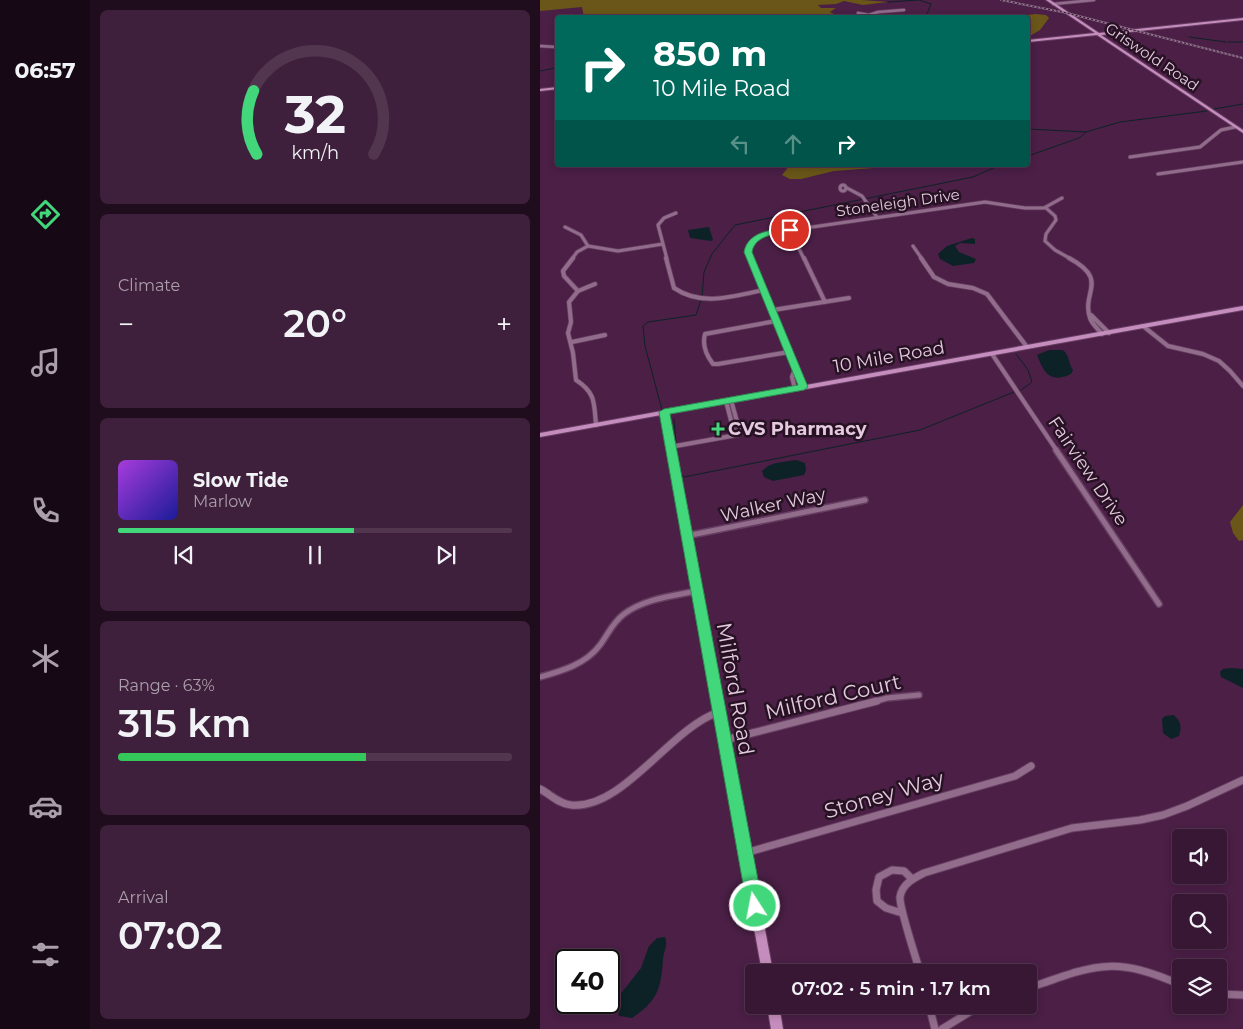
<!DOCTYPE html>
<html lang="en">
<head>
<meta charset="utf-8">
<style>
	body { margin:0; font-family:Montserrat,sans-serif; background:#3f203c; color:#f1f3f6; height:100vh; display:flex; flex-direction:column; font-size:19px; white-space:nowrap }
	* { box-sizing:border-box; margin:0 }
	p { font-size:16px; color:#ab9fac }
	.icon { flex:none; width:28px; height:28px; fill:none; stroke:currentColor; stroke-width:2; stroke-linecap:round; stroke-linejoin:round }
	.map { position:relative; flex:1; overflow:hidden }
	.panel { display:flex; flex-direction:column; gap:10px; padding:10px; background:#1f0d1d; width:450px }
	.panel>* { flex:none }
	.guide { position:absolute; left:15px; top:15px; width:475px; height:152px; border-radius:5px; box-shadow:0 2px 8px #0003,0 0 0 1px #52364f; background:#00695c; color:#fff; overflow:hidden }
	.buttons { position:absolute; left:632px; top:829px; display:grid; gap:10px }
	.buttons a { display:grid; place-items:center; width:55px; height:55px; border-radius:5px; background:#381734; box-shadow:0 2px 8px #0003,0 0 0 1px #52364f; font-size:25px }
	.speed { position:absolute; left:15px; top:949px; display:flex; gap:10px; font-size:25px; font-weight:700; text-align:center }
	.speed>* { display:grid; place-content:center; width:65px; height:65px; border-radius:50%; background:#381734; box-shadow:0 2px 8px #0003,0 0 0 1px #52364f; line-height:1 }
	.speed .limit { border:2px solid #111; border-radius:8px; background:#fff; color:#111 }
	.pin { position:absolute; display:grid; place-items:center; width:42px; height:42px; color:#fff; margin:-21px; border:2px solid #fff; border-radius:50%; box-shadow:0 1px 5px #0007 }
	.me { position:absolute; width:55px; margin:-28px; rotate:349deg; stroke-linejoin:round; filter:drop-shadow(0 0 4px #0008) }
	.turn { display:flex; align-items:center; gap:18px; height:105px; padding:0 15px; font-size:22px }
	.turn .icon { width:65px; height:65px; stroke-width:2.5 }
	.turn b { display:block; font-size:35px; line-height:42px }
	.lanes { display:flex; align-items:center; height:48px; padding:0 15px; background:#0003; justify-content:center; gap:25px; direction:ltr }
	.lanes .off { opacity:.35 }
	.big { font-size:38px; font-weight:600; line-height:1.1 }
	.panel .card { flex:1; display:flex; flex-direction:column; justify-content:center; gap:8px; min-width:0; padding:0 18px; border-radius:8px; background:#3f203c }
	.panel .dial { align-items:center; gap:0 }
	.dial svg { height:130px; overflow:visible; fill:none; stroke:#52364f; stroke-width:7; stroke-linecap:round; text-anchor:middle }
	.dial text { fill:#f1f3f6; stroke:none }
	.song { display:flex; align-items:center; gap:15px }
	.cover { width:60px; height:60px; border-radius:8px; background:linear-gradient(135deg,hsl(280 70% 55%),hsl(240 70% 35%)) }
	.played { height:5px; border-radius:2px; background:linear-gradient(90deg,#43d77b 60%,#52364f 60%) }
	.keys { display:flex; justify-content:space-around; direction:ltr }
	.heat { display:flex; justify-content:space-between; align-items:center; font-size:28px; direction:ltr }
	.charge { height:8px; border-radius:4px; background:linear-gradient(90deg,#34c759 63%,#52364f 0) }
	.trip { position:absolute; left:205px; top:964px; width:292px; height:50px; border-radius:5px; background:#381734; box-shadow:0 2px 8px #0003,0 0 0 1px #52364f; font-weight:600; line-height:50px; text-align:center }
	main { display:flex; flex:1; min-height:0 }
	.tabs { display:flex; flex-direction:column; width:90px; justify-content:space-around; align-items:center; background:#160915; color:#ab9fac }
	.tabs .icon { width:35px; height:35px }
	.tabs .selected { color:#43d77b }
	.tabs b { font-size:22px; color:#f1f3f6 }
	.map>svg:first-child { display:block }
	.green { fill:#695618 }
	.water { fill:#0d2226 }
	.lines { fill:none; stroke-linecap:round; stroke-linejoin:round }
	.stream { stroke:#0d2226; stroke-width:1 }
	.street-far4-casing { stroke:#673e62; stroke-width:4 }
	.street-far3-casing { stroke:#673e62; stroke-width:4.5 }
	.street-far2-casing { stroke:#673e62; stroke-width:5.5 }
	.street-far1-casing { stroke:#673e62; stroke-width:8 }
	.street-casing { stroke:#673e62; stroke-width:9 }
	.secondary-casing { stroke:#673e62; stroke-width:2 }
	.street-far4 { stroke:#916d8b; stroke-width:2.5 }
	.street-far3 { stroke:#916d8b; stroke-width:3 }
	.street-far2 { stroke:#916d8b; stroke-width:4 }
	.street-far1 { stroke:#916d8b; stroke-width:5 }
	.street { stroke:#916d8b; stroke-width:7 }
	.secondary { fill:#c58dbd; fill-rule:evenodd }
	.rail-casing { stroke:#967391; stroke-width:2 }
	.rail { stroke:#261223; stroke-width:1; stroke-dasharray:2; stroke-linecap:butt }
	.route { fill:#43d77b; stroke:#2c8c50 }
	.poi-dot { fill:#43d77b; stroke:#261223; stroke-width:2 }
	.labels { text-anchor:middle; stroke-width:5; stroke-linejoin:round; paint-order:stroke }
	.far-street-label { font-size:15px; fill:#e4c9df; stroke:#261223 }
	.street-label { font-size:18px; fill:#e4c9df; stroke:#261223 }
	.poi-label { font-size:18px; font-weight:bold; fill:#e4c9df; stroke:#261223; text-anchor:start }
	.near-street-label { font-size:21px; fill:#e4c9df; stroke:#261223 }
</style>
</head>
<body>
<main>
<nav class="tabs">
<b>06:57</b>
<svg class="icon selected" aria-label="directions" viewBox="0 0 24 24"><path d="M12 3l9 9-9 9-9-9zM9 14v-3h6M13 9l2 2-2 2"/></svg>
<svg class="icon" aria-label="music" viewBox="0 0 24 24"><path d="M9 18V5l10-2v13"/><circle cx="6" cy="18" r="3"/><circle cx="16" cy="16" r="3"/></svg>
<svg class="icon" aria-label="phone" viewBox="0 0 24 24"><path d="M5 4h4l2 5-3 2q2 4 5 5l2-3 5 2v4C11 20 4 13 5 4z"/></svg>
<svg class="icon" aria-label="climate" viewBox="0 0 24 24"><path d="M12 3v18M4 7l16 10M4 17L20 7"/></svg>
<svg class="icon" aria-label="car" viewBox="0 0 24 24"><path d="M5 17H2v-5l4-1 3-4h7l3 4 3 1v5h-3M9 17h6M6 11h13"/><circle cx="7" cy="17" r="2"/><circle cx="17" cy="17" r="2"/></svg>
<svg class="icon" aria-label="filters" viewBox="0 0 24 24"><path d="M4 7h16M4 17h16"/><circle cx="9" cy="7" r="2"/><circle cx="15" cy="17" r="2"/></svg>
</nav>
<section class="panel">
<div class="card dial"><svg viewBox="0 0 100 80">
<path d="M14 69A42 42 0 1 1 86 69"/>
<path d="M14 69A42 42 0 0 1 12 30" stroke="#43d77b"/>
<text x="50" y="56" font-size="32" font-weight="700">32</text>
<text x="50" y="72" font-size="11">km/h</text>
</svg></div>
<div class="card"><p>Climate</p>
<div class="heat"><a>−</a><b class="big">20°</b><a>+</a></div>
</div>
<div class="card">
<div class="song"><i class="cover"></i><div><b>Slow Tide</b><p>Marlow</p></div></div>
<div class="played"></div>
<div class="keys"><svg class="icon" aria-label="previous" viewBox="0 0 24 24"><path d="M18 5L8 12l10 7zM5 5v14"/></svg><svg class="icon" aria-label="pause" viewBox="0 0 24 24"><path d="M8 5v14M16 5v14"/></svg><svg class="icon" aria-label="next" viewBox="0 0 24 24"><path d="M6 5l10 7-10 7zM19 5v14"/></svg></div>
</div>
<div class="card"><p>Range · 63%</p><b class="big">315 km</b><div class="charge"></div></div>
<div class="card"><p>Arrival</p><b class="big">07:02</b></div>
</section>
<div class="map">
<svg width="703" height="1029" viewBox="0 0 703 1029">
	<rect width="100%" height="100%" fill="#4b1f46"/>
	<path class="green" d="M0,0h322l26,2 -25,3 -19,-4 -8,3 -18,1 3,3h15l-6,4 6,3h-10l2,3h-244l-2,-11 -42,4z
		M495,14l11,1 3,3 -9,12 -12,7v-19l-16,-1z
		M250,165h124l-80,6 -33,8h-11l-8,-4z
		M703,505v35l-4,1 -6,-8 -3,-11z"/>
	<path class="water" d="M169,227l4,13 -2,1 -21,-3 -2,-8z
		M432,238l3,1v5l-15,-1 -5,3 4,6 17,7 -2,4 -21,3 -13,-7 -2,-5 9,-8z
		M509,350h14c7,6 5,13 10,20l-2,4c-21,10 -27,-1 -34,-19z
		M256,460l9,3 1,7 -2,5 -31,6 -9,-4 -2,-6 6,-5 8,-3z
		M691,668l12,1v19l-22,-11 -1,-5 3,-3z
		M634,715c7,7 8,11 5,21l-8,3 -8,-6 -1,-14 3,-3z
		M125,937c3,9 -1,13 -2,22 -2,29 -5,42 -31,59l-13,-2 -2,-14 2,-6 22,-28 8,-22 8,-8z"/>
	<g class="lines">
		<path class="stream" d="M348,2l31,-2 12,4 -4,10 -7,4
			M649,37l37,5
			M688,42h15
			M0,71l15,-3
			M674,109l29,-5
			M488,129l58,3 34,-10 87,-11
			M488,156l51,-18 7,-6
			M162,296l2,-24 8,-18 23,-29 238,-48 27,-12
			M476,354l12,16 4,12 -11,8
			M122,410l-17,-64 -2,-20 5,-4 48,-7 5,-15
			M134,419l2,25
			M136,448l1,14
			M138,473l6,4 236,-47 94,-38"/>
		<g class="street-far4-casing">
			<path id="street-far4" d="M513,4l41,-4
				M318,13l11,2
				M328,18l1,-3 9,-3 26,-2
				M0,46l16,1 2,36"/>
		</g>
		<g class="street-far3-casing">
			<path id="street-far3" d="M590,157l70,-10 21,-17 14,-3
				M618,174l85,-12
				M300 188a3 3 0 1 1 6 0a3 3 0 1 1-6 0Z
				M307,188l15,8 15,21
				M506,208l9,8 1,4 -10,14 -1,7 10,9 16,9
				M25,227l16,8 7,11
				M250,230l14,29
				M48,246l30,5 45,-7
				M373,246l9,13
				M32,259l5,-7 11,-6
				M127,259l-9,-34 6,-7 12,-5
				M211,259l-3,-7c4,-11 11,-16 23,-19l214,-31 40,6h19l18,-10"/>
		</g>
		<g class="street-far2-casing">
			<path id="street-far2" d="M33,258l-10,13 1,5 14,15
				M126,258l8,30c28,19 59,8 90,2
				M210,258l53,129
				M264,258l21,44
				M381,258l13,19 14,7 25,4 14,6 40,53
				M529,258c41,22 12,34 21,60 2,6 8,11 12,16
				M55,284l-17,7 -9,11 2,20 -3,11 5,20 3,27c20,13 18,23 20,45
				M233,310l76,-12
				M551,315l18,18
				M236,321l-71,13c-3,11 1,21 8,30h5l71,-12
				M603,326l25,20 35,8 16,7 11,10 13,15
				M32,342l33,-7
				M452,354l65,97
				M255,369l-3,8 3,12
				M186,401l8,31 3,3 2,-6 -8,-29
				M130,447l67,-12"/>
		</g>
		<g class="street-far1-casing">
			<path id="street-far1" d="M516,450l103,154
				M146,536l179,-36
				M0,677c22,-6 46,-13 60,-32 8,-11 13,-23 24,-31 20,-15 48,-18 73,-23
				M333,702l14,-4 32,-3"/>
		</g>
		<g class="street-casing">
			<path id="street" d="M185,740l152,-39
				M0,789c10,5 19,15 31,16 52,5 99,-77 148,-93
				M205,853l270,-77 16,-10
				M362,913l-16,-5 -9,-7 -1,-11 3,-13 13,-7 12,1 8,8
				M380,972c-4,-14 -21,-65 -20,-75 2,-13 14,-19 24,-24l148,-45 68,-8 23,-5 24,-9 56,-26
				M489,988c66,-23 84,-33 152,-3
				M679,994l24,1
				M389,1005l6,24
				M402,1029l39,-24"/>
		</g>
		<g class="secondary-casing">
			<path id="secondary" d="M506,0h4l49,33 144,-15v2l-142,15 142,95v3l-146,-98 -69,7v-2l67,-7z
				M18,87v2l-18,2v-2z
				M703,306v4l-575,104 105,558h-11l-101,-557 -121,22v-4z
				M227,1005h12l4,24h-12z"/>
		</g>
		<use href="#street-far4" class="street-far4"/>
		<use href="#street-far3" class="street-far3"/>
		<use href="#street-far2" class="street-far2"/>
		<use href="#street-far1" class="street-far1"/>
		<use href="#street" class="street"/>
		<use href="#secondary" class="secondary"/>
		<g class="rail-casing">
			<path id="rail" d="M461,0l66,13 176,45"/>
		</g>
		<use href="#rail" class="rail"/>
	</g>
	<path class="route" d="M250,227l4,3 -2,1c-14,3 -37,3 -40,21l56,135 -4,3 -134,24 93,492 -2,5 -6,3 -6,-3 -2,-5 -88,-494 5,-3 134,-24 -54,-133c4,-21 28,-22 46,-25z"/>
	<path class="poi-dot" d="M175.5 421.5h5v5h5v5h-5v5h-5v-5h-5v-5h5z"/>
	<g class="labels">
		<g class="far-street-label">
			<text transform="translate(612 57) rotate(34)" y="5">Griswold Road</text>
			<text transform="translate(358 203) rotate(-8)" y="5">Stoneleigh Drive</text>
		</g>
		<g class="street-label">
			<text transform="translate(349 357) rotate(-10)" y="6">10 Mile Road</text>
			<text transform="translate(548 471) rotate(56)" y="6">Fairview Drive</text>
			<text transform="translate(233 505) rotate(-12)" y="6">Walker Way</text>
		</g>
		<g class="poi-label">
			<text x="188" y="435">CVS Pharmacy</text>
		</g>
		<g class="near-street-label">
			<text transform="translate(195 689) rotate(80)" y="7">Milford Road</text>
			<text transform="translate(293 697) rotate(-13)" y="7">Milford Court</text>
			<text transform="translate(344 795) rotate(-16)" y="7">Stoney Way</text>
		</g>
	</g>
</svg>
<div class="buttons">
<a><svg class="icon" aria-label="sound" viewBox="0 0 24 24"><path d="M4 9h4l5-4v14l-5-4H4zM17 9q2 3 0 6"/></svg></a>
<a><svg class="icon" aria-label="search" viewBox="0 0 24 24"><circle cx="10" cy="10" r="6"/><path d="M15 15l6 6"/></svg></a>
<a><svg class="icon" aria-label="layers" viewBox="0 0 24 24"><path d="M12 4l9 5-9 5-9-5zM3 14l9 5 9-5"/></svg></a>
</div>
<div class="speed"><div class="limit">40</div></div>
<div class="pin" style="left:250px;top:230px;background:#d93025"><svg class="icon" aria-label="arrive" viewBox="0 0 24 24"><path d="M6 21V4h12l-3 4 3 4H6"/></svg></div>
<svg class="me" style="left:215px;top:906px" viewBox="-20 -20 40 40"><circle r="17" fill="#43d77b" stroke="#fff" stroke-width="3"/><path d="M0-11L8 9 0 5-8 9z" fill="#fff"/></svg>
<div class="trip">07:02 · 5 min · 1.7 km</div>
<div class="guide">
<div class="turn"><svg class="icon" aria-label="right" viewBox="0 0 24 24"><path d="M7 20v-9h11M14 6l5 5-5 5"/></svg><div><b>850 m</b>10 Mile Road</div></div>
<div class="lanes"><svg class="icon off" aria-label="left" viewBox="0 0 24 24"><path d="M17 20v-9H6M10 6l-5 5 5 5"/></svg><svg class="icon off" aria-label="ahead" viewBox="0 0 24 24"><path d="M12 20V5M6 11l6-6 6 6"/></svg><svg class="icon" aria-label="right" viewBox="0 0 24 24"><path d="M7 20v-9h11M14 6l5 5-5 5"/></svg></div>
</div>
</div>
</main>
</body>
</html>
